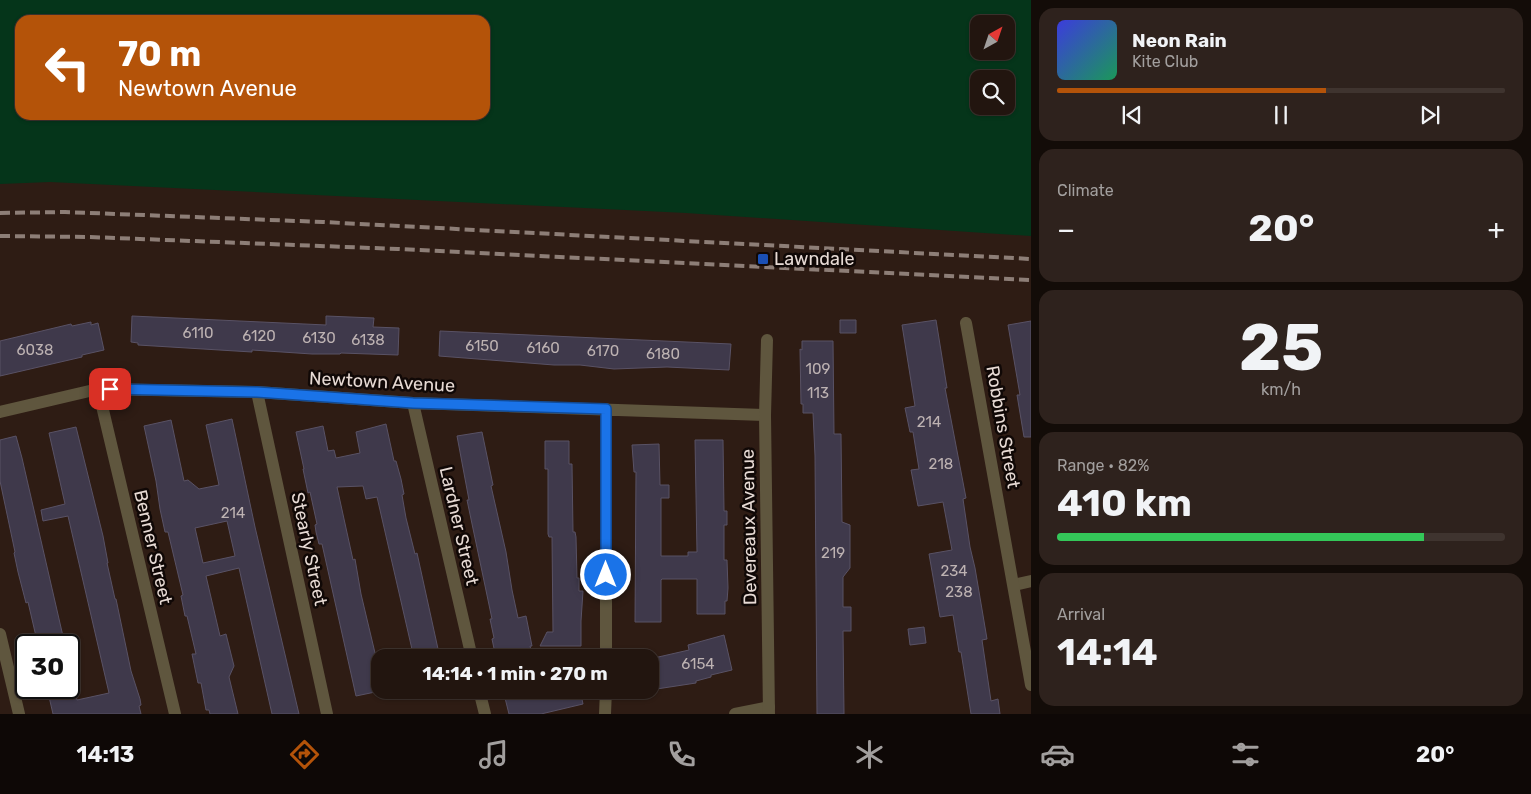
<!DOCTYPE html>
<html lang="en">
<head>
<meta charset="utf-8">
<style>
	body { margin:0; font-family:Rubik,sans-serif; background:#2e221d; color:#f1f3f6; height:100vh; display:flex; flex-direction:column; font-size:19px; white-space:nowrap }
	* { box-sizing:border-box; margin:0 }
	p { font-size:16px; color:#a29f9e }
	.icon { flex:none; width:28px; height:28px; fill:none; stroke:currentColor; stroke-width:2; stroke-linecap:round; stroke-linejoin:round }
	.map { position:relative; flex:1; overflow:hidden }
	.details { display:flex; flex-direction:column; gap:8px; padding:8px; background:#130c08; width:500px }
	.details>* { flex:none }
	.banner { position:absolute; left:15px; top:15px; width:475px; height:105px; border-radius:15px; box-shadow:0 1px 4px #0004,0 0 0 1px #3f342f; background:#b45309; color:#fff; overflow:hidden }
	.needle { width:32px; rotate:40deg }
	.tools { position:absolute; left:970px; top:15px; display:grid; gap:10px }
	.tools a { display:grid; place-items:center; width:45px; height:45px; border-radius:10px; background:#22150f; box-shadow:0 1px 4px #0004,0 0 0 1px #3f342f; font-size:25px }
	.speed { position:absolute; left:15px; top:634px; display:flex; gap:10px; font-size:25px; font-weight:700; text-align:center }
	.speed>* { display:grid; place-content:center; width:65px; height:65px; border-radius:50%; background:#22150f; box-shadow:0 1px 4px #0004,0 0 0 1px #3f342f; line-height:1 }
	.speed .limit { border:2px solid #111; border-radius:8px; background:#fff; color:#111 }
	.pin { position:absolute; display:grid; place-items:center; width:42px; height:42px; color:#fff; margin:-21px; border-radius:10px; box-shadow:0 2px 8px #0006 }
	.me { position:absolute; width:55px; margin:-28px; rotate:0deg; stroke-linejoin:round; filter:drop-shadow(0 0 4px #0008) }
	.turn { display:flex; align-items:center; gap:18px; height:105px; padding:0 20px; font-size:22px }
	.turn .icon { width:65px; height:65px; stroke-width:2.5 }
	.turn b { display:block; font-size:35px; line-height:42px }
	.big { font-size:38px; font-weight:700; line-height:1.1 }
	.details .widget { flex:1; display:flex; flex-direction:column; justify-content:center; gap:8px; min-width:0; padding:0 18px; border-radius:15px; background:#2e221d }
	.details .dial { align-items:center; gap:0 }
	.dial b { font-size:65px; line-height:1 }
	.song { display:flex; align-items:center; gap:15px }
	.cover { width:60px; height:60px; border-radius:8px; background:linear-gradient(135deg,hsl(240 70% 55%),hsl(150 70% 35%)) }
	.played { height:5px; border-radius:2px; background:linear-gradient(90deg,#b45309 60%,#3f342f 60%) }
	.keys { display:flex; justify-content:space-around; direction:ltr }
	.heat { display:flex; justify-content:space-between; align-items:center; font-size:28px; direction:ltr }
	.charge { height:8px; border-radius:4px; background:linear-gradient(90deg,#34c759 82%,#3f342f 0) }
	.trip { position:absolute; left:371px; top:649px; width:288px; height:50px; border-radius:15px; background:#22150f; box-shadow:0 1px 4px #0004,0 0 0 1px #3f342f; font-weight:700; line-height:50px; text-align:center }
	.tab-bar { display:flex; height:80px; justify-content:space-around; align-items:center; background:#0e0806; color:#a29f9e }
	.tab-bar .icon { width:35px; height:35px }
	.tab-bar .active { color:#b45309 }
	.tab-bar b { font-size:22px; color:#f1f3f6 }
	main { display:flex; flex:1; min-height:0 }
	.map>svg:first-child { display:block }
	.green { fill:#05351a; fill-rule:evenodd }
	.building { fill:#3f394b; stroke:#595265; fill-rule:evenodd }
	.lines { fill:none; stroke-linecap:round; stroke-linejoin:round }
	.minor { stroke:#5f563e; stroke-width:12 }
	.tertiary { stroke:#5f563e; stroke-width:12 }
	.rail { stroke:#8d7e77; stroke-width:4; stroke-dasharray:10 5; stroke-linecap:butt }
	.route-casing { stroke:#114b97; stroke-width:12 }
	.route { stroke:#1a73e8; stroke-width:9 }
	.transit-dot { fill:#1a4fb4; stroke:#100806; stroke-width:2 }
	.labels { text-anchor:middle; stroke-width:5; stroke-linejoin:round; paint-order:stroke }
	.number-label { font-size:15px; fill:#bdb2b2 }
	.poi-label { font-size:18px; fill:#e7dad4; stroke:#100806; text-anchor:start }
	.street-label { font-size:18px; fill:#e7dad4; stroke:#100806 }
</style>
</head>
<body>
<main>
<div class="map">
<svg width="1031" height="714" viewBox="0 0 1031 714">
	<rect width="100%" height="100%" fill="#2e1c14"/>
	<path class="green" d="M0,0h1031v236l-345,-23 -636,-31 -50,2zM20,20h465v95h-465zM979,24h27v27h-27zM979,79h27v27h-27z"/>
	<path class="building" d="M132,316l194,9v-9l48,2 -1,9 26,1 -1,27 -57,-2 -1,1h-28l-60,-4v2l-114,-7v-2l-7,-1z
		M840,320h16v13h-16z
		M936,320l11,68h-2l21,110 -3,1 7,48 5,21 12,71 -5,1 9,61 7,-2 2,15h-29l-10,-62h-2l-6,-37 -13,2 -11,-63 23,-4 -9,-48 -25,4 -7,-36 8,-1 -6,-37h-3l-5,-24 10,-2 -13,-81z
		M1031,321v116h-7l-7,-42h3l-12,-70z
		M91,322v3l7,-2 6,27 -22,5v2l-82,19v-35l71,-17 1,2z
		M440,331l291,13 -2,26 -62,-3 -53,2 -34,-4h-26l-115,-9z
		M802,341h31l1,93h7l1,88 8,3v43l-7,9v30h8v24h-8l1,83h-27l-2,-258 -2,-43h-10v-9h-2l-1,-55 2,1z
		M232,419l23,108 44,187h-27l-33,-146 -33,8 14,60 6,-2 8,32 -5,11 9,37h-28l-1,-4h-3l-5,-27h-3l-6,-29h4l-9,-38h-2l-4,-20 2,-1 -15,-63h-3l-5,-23 -4,-28 -12,-55 27,-6 13,61 4,-1 11,9 20,-4 -13,-60zM227,521l8,35 -32,7 -8,-35z
		M386,424l8,37h2l5,18 3,15 -2,1 4,23 9,36 2,-1 23,105h-26l-37,-161 -11,2 -3,-13 -26,1 16,73 2,-1 6,35 19,80v17l-24,5 -34,-152h-3l-3,-12 -1,-7 2,-1 -7,-32 -2,1 -5,-24h1l-8,-37 27,-6 5,25 6,-1 2,8 24,-5 -4,-21z
		M76,427l27,109 5,27h-1l8,36h1l15,72 9,28 1,6 -2,1 2,8h-88l-6,-26h27l3,12 32,-7 -41,-177 -25,5 -2,-11 24,-6 -16,-71z
		M482,432l11,53 -2,1 15,66 6,38 6,28 8,-2 6,30h-2l3,12h-37l-4,-19 2,-1 -4,-19h2l-25,-119h2l-12,-64z
		M16,436l6,22 43,187h-27l-10,-43 -2,1 -8,-31 -4,-19 1,-1 -15,-71v-41z
		M695,440h28l1,71h3v14h-3v35h3l1,28 -1,13h-2v13h-28v-35h-35l-1,1v42h-26l1,-150h-2l-2,-27 27,-1 1,41h9v13h-8v58h27v-4h9z
		M545,441h24v23h3l1,68h2l1,5 1,41h2v13h4l-2,30v25h-41l7,-14h6l-1,-95h-3l-1,-3v-65h-3z
		M924,627l2,16 -16,2 -2,-16z
		M724,635l8,35 -21,5v2l-15,4v2l-46,7v-29l5,-1 -1,-2 35,-8 -1,-5z
		M522,690h58l3,14 -42,10h-32l-5,-20z"/>
	<g class="lines">
		<path class="minor" d="M98,389l77,325
			M257,392l70,322
			M413,403l59,255
			M606,409v249
			M0,412l98,-23 159,3 156,11 352,12
			M1014,585l17,-4
			M0,634l19,80
			M479,690l6,24
			M605,714l1,-24
			M735,714l34,-7"/>
		<path class="tertiary" d="M966,323l65,362
			M767,340l-2,75 4,299"/>
		<path class="rail" d="M0,213l65,-1 258,10 708,37
			M0,236l90,1 308,12 633,31"/>
	</g>
	<g class="lines">
		<g class="route-casing">
			<path id="route" d="M110,389l147,3 156,11 193,6v166"/>
		</g>
		<use href="#route" class="route"/>
	</g>
	<rect class="transit-dot" x="757" y="253" width="12" height="12" rx="2.5"/>
	<g class="labels">
		<g class="number-label">
			<text x="198" y="338">6110</text>
			<text x="259" y="341">6120</text>
			<text x="319" y="343">6130</text>
			<text x="368" y="345">6138</text>
			<text x="482" y="351">6150</text>
			<text x="543" y="353">6160</text>
			<text x="35" y="355">6038</text>
			<text x="603" y="356">6170</text>
			<text x="663" y="359">6180</text>
			<text x="818" y="374">109</text>
			<text x="818" y="398">113</text>
			<text x="929" y="427">214</text>
			<text x="941" y="469">218</text>
			<text x="233" y="518">214</text>
			<text x="833" y="558">219</text>
			<text x="954" y="576">234</text>
			<text x="959" y="597">238</text>
			<text x="698" y="669">6154</text>
		</g>
		<g class="poi-label">
			<text x="774" y="265">Lawndale</text>
		</g>
		<g class="street-label">
			<text transform="translate(382 382) rotate(3)" y="6">Newtown Avenue</text>
			<text transform="translate(1003 427) rotate(80)" y="6">Robbins Street</text>
			<text transform="translate(459 526) rotate(77)" y="6">Lardner Street</text>
			<text transform="translate(749 527) rotate(-91)" y="6">Devereaux Avenue</text>
			<text transform="translate(153 547) rotate(77)" y="6">Benner Street</text>
			<text transform="translate(309 549) rotate(78)" y="6">Stearly Street</text>
		</g>
	</g>
</svg>
<div class="tools">
<a><svg class="needle" viewBox="-14 -14 28 28"><path d="M0-13l5 13h-10z" fill="#e53935"/><path d="M0 13l5-13h-10z" fill="#a29f9e"/></svg></a>
<a><svg class="icon" aria-label="search" viewBox="0 0 24 24"><circle cx="10" cy="10" r="6"/><path d="M15 15l6 6"/></svg></a>
</div>
<div class="speed"><div class="limit">30</div></div>
<div class="pin" style="left:110px;top:389px;background:#d93025"><svg class="icon" aria-label="arrive" viewBox="0 0 24 24"><path d="M6 21V4h12l-3 4 3 4H6"/></svg></div>
<svg class="me" style="left:606px;top:575px" viewBox="-20 -20 40 40"><circle r="17" fill="#1a73e8" stroke="#fff" stroke-width="3"/><path d="M0-11L8 9 0 5-8 9z" fill="#fff"/></svg>
<div class="trip">14:14 · 1 min · 270 m</div>
<div class="banner">
<div class="turn"><svg class="icon" aria-label="left" viewBox="0 0 24 24"><path d="M17 20v-9H6M10 6l-5 5 5 5"/></svg><div><b>70 m</b>Newtown Avenue</div></div>
</div>
</div>
<section class="details">
<div class="widget">
<div class="song"><i class="cover"></i><div><b>Neon Rain</b><p>Kite Club</p></div></div>
<div class="played"></div>
<div class="keys"><svg class="icon" aria-label="previous" viewBox="0 0 24 24"><path d="M18 5L8 12l10 7zM5 5v14"/></svg><svg class="icon" aria-label="pause" viewBox="0 0 24 24"><path d="M8 5v14M16 5v14"/></svg><svg class="icon" aria-label="next" viewBox="0 0 24 24"><path d="M6 5l10 7-10 7zM19 5v14"/></svg></div>
</div>
<div class="widget"><p>Climate</p>
<div class="heat"><a>−</a><b class="big">20°</b><a>+</a></div>
</div>
<div class="widget dial"><b>25</b><p>km/h</p></div>
<div class="widget"><p>Range · 82%</p><b class="big">410 km</b><div class="charge"></div></div>
<div class="widget"><p>Arrival</p><b class="big">14:14</b></div>
</section>
</main>
<nav class="tab-bar">
<b>14:13</b>
<svg class="icon active" aria-label="directions" viewBox="0 0 24 24"><path d="M12 3l9 9-9 9-9-9zM9 14v-3h6M13 9l2 2-2 2"/></svg>
<svg class="icon" aria-label="music" viewBox="0 0 24 24"><path d="M9 18V5l10-2v13"/><circle cx="6" cy="18" r="3"/><circle cx="16" cy="16" r="3"/></svg>
<svg class="icon" aria-label="phone" viewBox="0 0 24 24"><path d="M5 4h4l2 5-3 2q2 4 5 5l2-3 5 2v4C11 20 4 13 5 4z"/></svg>
<svg class="icon" aria-label="climate" viewBox="0 0 24 24"><path d="M12 3v18M4 7l16 10M4 17L20 7"/></svg>
<svg class="icon" aria-label="car" viewBox="0 0 24 24"><path d="M5 17H2v-5l4-1 3-4h7l3 4 3 1v5h-3M9 17h6M6 11h13"/><circle cx="7" cy="17" r="2"/><circle cx="17" cy="17" r="2"/></svg>
<svg class="icon" aria-label="filters" viewBox="0 0 24 24"><path d="M4 7h16M4 17h16"/><circle cx="9" cy="7" r="2"/><circle cx="15" cy="17" r="2"/></svg>
<b>20°</b>
</nav>
</body>
</html>
